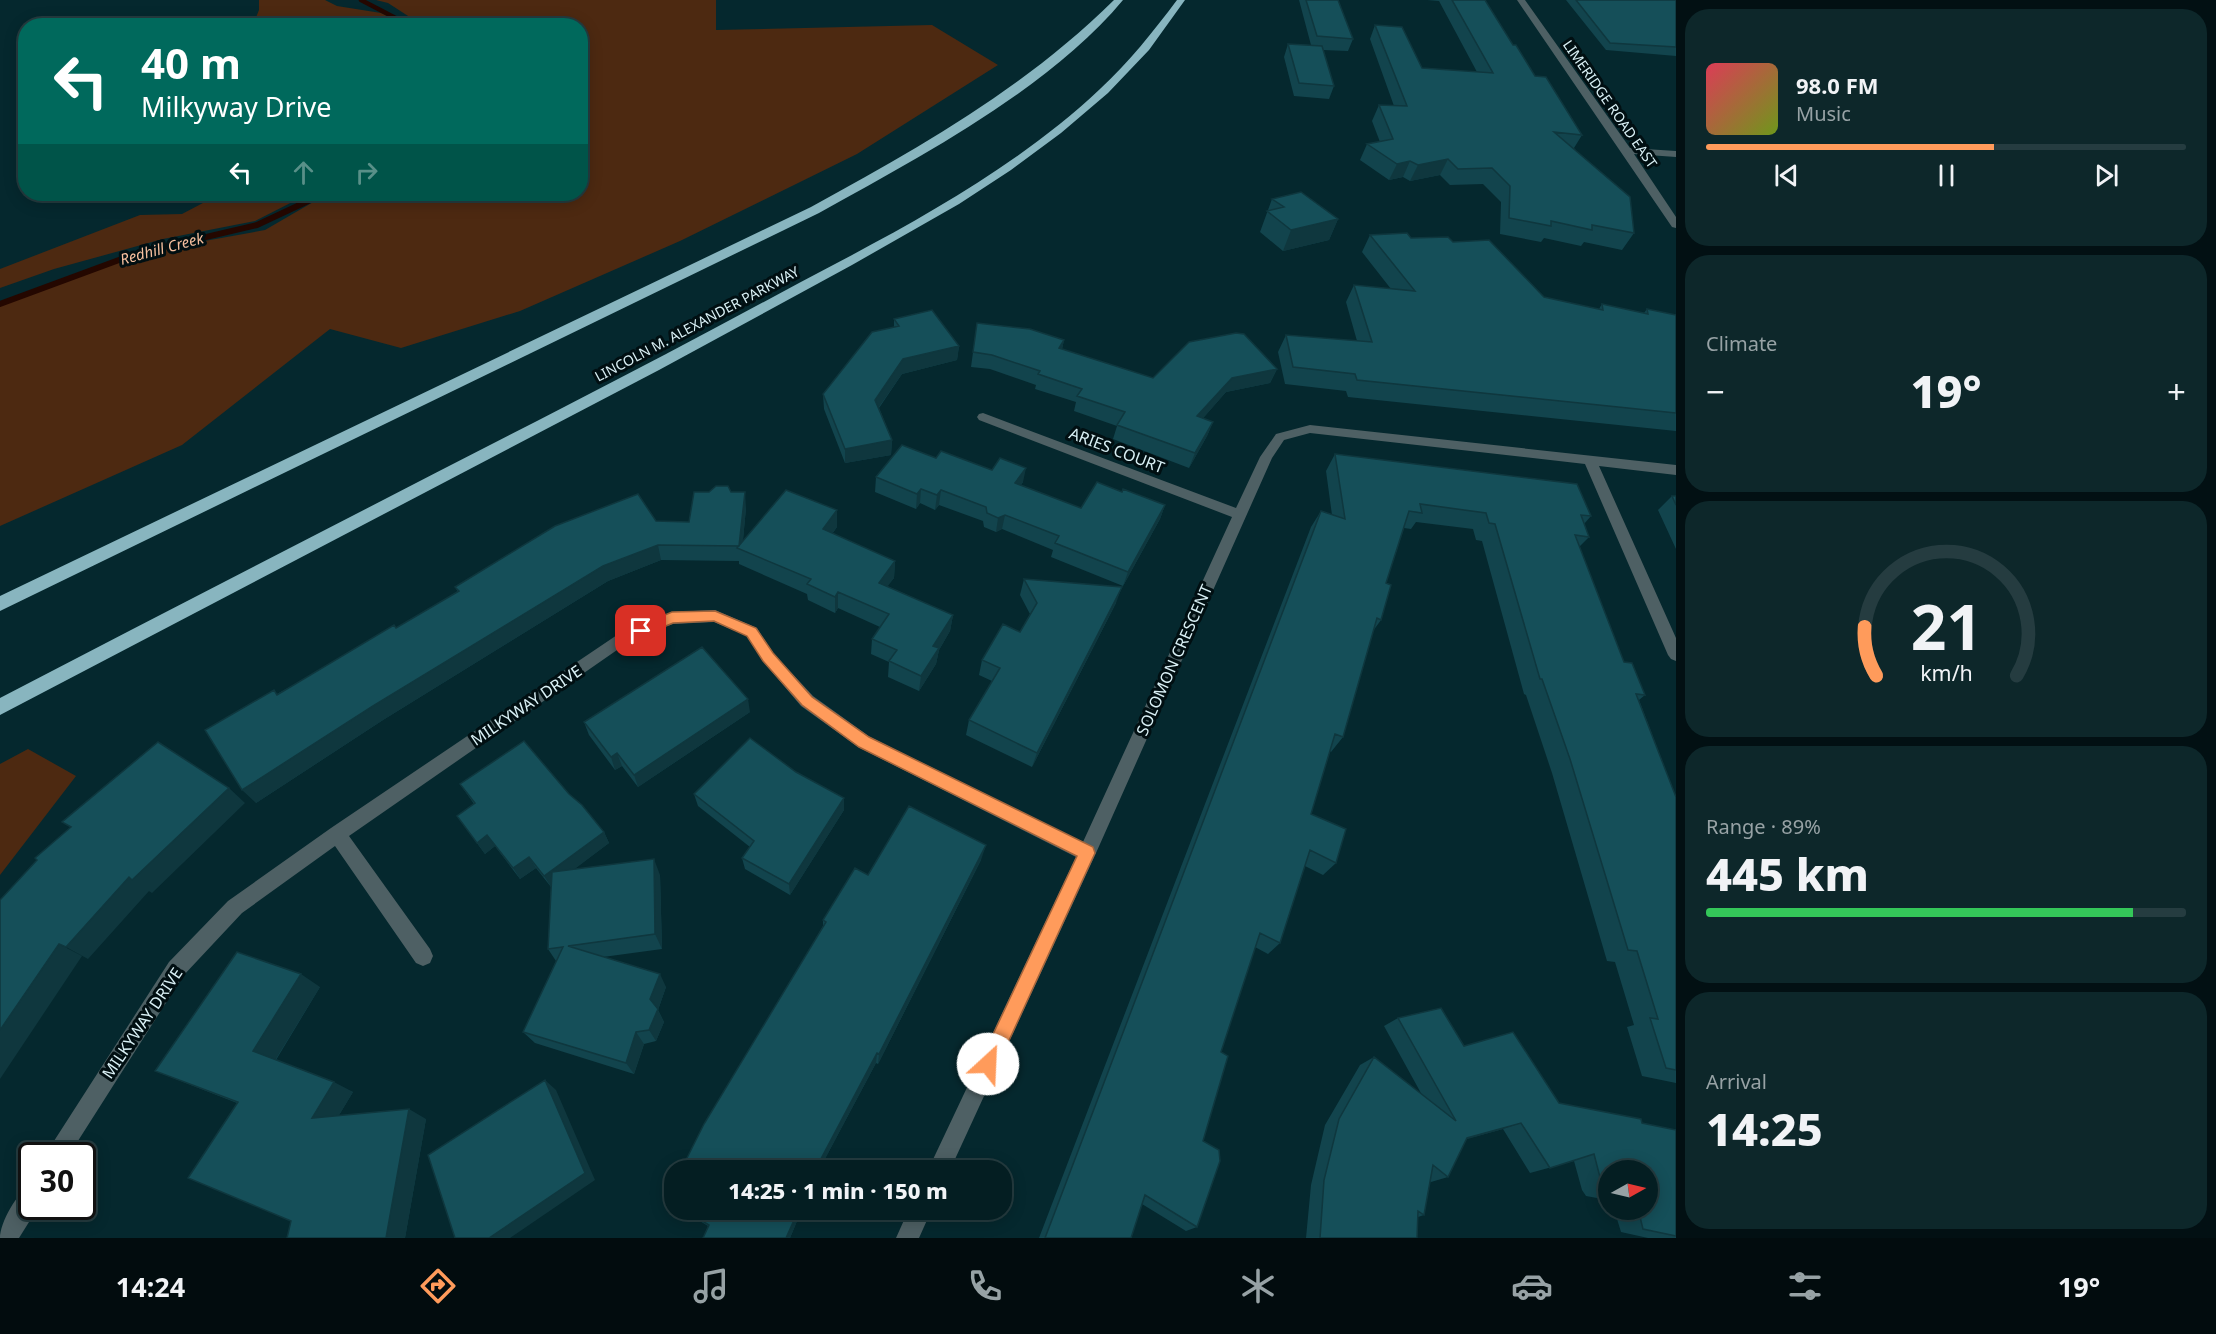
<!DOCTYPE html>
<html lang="en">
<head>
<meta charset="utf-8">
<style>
	body { margin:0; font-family:"Noto Sans",sans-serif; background:#0d272a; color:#f1f3f6; height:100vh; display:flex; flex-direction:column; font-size:22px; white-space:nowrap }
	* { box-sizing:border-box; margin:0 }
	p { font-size:20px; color:#97a2a5 }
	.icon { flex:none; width:33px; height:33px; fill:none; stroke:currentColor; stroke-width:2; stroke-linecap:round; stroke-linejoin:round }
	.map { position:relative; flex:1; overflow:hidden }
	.panel { display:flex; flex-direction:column; gap:9px; padding:9px; background:#021013; width:540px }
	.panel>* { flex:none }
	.guide { position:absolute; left:18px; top:18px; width:570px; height:183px; border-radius:24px; box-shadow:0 3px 15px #0003,0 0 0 2px #253c40; background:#00695c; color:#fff; overflow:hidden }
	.needle { width:39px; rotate:82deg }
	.tools { position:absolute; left:1598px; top:1160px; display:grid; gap:12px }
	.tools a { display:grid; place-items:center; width:60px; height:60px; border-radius:50%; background:#041e22; box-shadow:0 3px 15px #0003,0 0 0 2px #253c40; font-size:30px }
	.speed { position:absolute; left:18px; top:1142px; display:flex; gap:12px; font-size:30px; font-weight:700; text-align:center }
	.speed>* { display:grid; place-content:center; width:78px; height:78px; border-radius:50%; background:#041e22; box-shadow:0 3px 15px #0003,0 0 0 2px #253c40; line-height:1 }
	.speed .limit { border:3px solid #111; border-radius:9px; background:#fff; color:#111 }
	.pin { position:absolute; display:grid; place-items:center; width:51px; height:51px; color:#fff; margin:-26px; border-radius:12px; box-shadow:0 3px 9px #0006 }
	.me { position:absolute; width:66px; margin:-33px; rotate:25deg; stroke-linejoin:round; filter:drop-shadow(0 0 4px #0008) }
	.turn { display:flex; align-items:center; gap:21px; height:126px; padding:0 24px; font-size:27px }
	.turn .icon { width:78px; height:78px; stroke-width:2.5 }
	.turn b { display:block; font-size:42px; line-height:51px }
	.lanes { display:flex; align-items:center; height:57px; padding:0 24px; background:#0003; justify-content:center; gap:30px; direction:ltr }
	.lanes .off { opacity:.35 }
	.big { font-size:45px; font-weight:800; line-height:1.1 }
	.panel .card { flex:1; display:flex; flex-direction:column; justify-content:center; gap:9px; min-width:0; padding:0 21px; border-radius:24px; background:#0d272a }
	.panel .dial { align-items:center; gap:0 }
	.dial svg { height:156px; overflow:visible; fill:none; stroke:#253c40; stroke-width:7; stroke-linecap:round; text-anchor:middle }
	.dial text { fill:#f1f3f6; stroke:none }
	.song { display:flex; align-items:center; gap:18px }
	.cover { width:72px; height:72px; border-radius:9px; background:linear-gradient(135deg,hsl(350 70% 55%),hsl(80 70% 35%)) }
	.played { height:6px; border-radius:3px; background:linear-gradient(90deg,#ff9b5b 60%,#253c40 60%) }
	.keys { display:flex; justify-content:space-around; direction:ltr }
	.heat { display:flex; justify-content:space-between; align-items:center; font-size:33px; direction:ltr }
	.charge { height:9px; border-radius:4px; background:linear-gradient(90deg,#34c759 89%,#253c40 0) }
	.trip { position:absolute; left:664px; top:1160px; width:348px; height:60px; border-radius:24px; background:#041e22; box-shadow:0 3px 15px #0003,0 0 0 2px #253c40; font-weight:800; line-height:60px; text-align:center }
	.dock { display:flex; height:96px; justify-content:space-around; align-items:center; background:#020c0e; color:#97a2a5 }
	.dock .icon { width:42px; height:42px }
	.dock .selected { color:#ff9b5b }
	.dock b { font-size:27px; color:#f1f3f6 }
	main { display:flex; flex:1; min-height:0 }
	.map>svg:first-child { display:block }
	.green { fill:#4d2911 }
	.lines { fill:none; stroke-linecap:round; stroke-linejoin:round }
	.stream-far1 { stroke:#240700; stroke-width:4.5 }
	.stream { stroke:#240700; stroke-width:6 }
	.minor { fill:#4e6064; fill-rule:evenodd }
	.highway { fill:#88b5bf; fill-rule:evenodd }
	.wall { fill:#12444d }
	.shaded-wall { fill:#0f373e }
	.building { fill:#154f59; stroke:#0f373e; stroke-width:1.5 }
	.route { fill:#ff9b5b; stroke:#a6653b; stroke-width:1.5 }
	.labels { text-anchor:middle; stroke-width:6; stroke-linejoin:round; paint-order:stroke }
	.far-street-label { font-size:14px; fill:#daf1f6; stroke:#010f12 }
	.far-water-label { font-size:15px; font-style:italic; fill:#f7c09f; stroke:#010f12 }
	.street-label { font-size:16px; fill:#daf1f6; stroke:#010f12 }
</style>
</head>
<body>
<main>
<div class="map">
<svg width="1676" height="1238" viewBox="0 0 1676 1238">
	<rect width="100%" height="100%" fill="#05282e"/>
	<path class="green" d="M259,0h66l12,6 44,7 25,12h-153l6,-15z
		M376,0h340v30l216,-5 66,40 -141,89 -177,87 -160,70 -119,37 -71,-19 -148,116 -182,81v-222l138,-51 127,-23 62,-36h253v-168l-158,-1 -34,-22z
		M220,194h88l-53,27 -92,18 -109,30 -54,19v-19l140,-54 42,-1z
		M28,749l48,27 -76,99v-111z"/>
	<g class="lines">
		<path class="stream-far1" d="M361,0l50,26"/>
		<path class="stream" d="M0,304l138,-51 119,-28 66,-31"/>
		<path class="minor" d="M1517,0h8l105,148 46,3v6l-42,-3 42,63v11l-4,-1z
			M983,413l253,95 24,-51 16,-23 34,-9 366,40v10l-77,-9 77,172v23l-5,-2 -3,-4 -83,-191 -275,-31 -26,7 -12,18 -176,395 -146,317h-22l148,-313 -218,-110 -57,-41 -38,-45 -16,-25 -33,-14 -41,2 -43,17 -281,195 81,113 3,7 -3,7 -7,3 -7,-3 -81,-117 -93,67 -59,63 -114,179h-24l124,-193 59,-61 103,-73 289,-195 52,-21 43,-2 42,18 16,25 40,43 57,41 213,105 149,-325 -253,-97 -2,-3 2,-3z
			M32,1185v21h7l-20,32h-19c0,-15 17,-47 32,-53z
			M909,1209h23l-13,29h-23z"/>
		<path class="highway" d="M1114,0h9c-74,89 -203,157 -304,213l-819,398v-15l811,-389c108,-59 214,-119 303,-207z
			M1177,0h8l-36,50 -41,43 -47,40 -50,37 -52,34 -107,61 -193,105 -659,345v-17c189,-98 377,-195 566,-292 78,-40 155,-81 233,-123 105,-55 214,-112 301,-194 29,-27 53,-57 77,-89z"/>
	</g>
	<path class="wall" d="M1299,0h39l15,39 -5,12 -25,-1 11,36 -5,13 -35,-3 -10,-39 4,-13 23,1z
		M1427,0h59l-1,1 28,44 22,31 47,59 -8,13 60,85 -12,17 -38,-8 -3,4 -37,-8 -3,4 -41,-8 1,-32 -18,-18 -33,1 -10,-10 -30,6 -7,-4 -14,3 -29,-20 7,-16 13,-2 -8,-21 7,-16 15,1 -24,-67 5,-14 47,43 55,4 -38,-71z
		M1566,0h110v56l-70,-6z
		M1272,199l66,20 -9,21 -46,11 -23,-19z
		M1370,235l83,7 91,55 55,12 3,-5 42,9 3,-4 29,6v116l-328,-34 -2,-6 -61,-7 -7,-32 8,-17 71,6 -11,-39 8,-17 37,4 -29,-37z
		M894,319l65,27 -2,14 -55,14 -23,34 13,32 -1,15 -46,8 -21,-54 -1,-15 71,-67z
		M977,323l87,17 -2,9 91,29 124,-9 -7,14 -44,9 -23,26 10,4 -6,14 -18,32 -76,-29 4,-13 -43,-15 2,-9 -41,-13 1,-4 -46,-16 -19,-2z
		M1335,454l256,62 -7,8 5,13 -10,10 45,115 21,33 -6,5 37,97v286l-34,-7 -15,-49 7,-2 -19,-63 -8,-1 -55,-188 -26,-78 -2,-1 -42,-153 -6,-1 -3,-11 -57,-7 -5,7 -7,-1 -18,55 -5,37 -8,11 -30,106 -12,15 -1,-1 -19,63 25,49 -13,12 -18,-9 -25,77 -12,11 -13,-7 -34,105 -18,89 -6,86 -11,4 -44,-27 -11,34h-92l272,-711 10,-16 11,4 -6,-44z
		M936,458l87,24 -2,3 60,23 41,-16 43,13 -5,14 -37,67 -72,-29 2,-7 -51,-21 -6,3 -12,-5 -1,-6 -44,-16 -4,5 -15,-7 -4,6 -41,-17 1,-15z
		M731,492l15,16 -3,32 94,-13 -5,7 63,27 -1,17 -7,8 66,29 -3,16 -11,19 -3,14 -17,27 -31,-14 1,-15 -18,-8 1,-15 8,-12 -42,-19 -3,5 -27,-13 -1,-6 -68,-30v-3l-78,-1 -53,21 -225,139 -127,83 21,-109 119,-66 62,-36 -3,-5 201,-66 33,1z
		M1672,496h4v53l-18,-39z
		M1024,579l92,24 -84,164 -66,-32 3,-15 23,-39 -13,-6 3,-15 38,-28 10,-18 -10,-19z
		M750,712l-112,75 -16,-21 -7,4 -26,-35 -5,-13z
		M460,784l109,10 35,38 5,11 -35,26 86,6 2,74 -59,8 63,30 -8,23 6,12 -8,19 -12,3 -10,30 -99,-31 -12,-11 33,-71 -8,-12 3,-62 -15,-19 -16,11 -25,-33 -10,8 -28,-38 17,-12z
		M694,794l150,16 -54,85 -45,-26 -3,-11 8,-11 -52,-41z
		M981,860l-103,204 -2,-1 -57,107h-138l142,-244v-6l45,-45z
		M320,987l-44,73 77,32 -14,23 87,4 -21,119h-118l4,-17 -54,-118 -82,-32z
		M1398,1018l66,28 95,57 83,20 34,7v108h-28l-27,-6 -7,-23h33l-39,-39v30l-22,-4 -4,-6 -8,-29 -44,12 -27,-44 -37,10 -18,38 -17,5 -1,-1 -6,34 -6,2 -1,21h-111l5,-53 14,-60 35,-60 14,-8 48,38 -38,-69z
		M680,1209h122l-12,29h-87l5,-12z"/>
	<path class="shaded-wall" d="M1448,159l-8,16 -30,6 8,-16z
		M1410,161l-7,16 -14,3 8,-16z
		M1338,219l-9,21 -46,11 8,-21z
		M1064,340l-3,14 -2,-6z
		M959,346l-2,14 -55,14 -28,40 1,-14 28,-41z
		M1277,369l-7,14 -44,9 -34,39 5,-15 35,-38z
		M1213,422l-6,14 -18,32 6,-15z
		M892,440l-1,15 -46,8v-14z
		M1026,468l-3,14 -11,15 3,-14z
		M921,489l-1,14 -4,6 1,-15z
		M941,490l-2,15 -4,5 2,-15z
		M745,492l1,16 -4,42 -3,-4z
		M1165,505l-5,14 -37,67 5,-14z
		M837,510v17l-14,19v-17z
		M1005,515l-3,14 -6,3 2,-14z
		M658,545l3,15 -53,21 -225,139 -127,83 -14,-13 131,-84 230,-140z
		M895,561l-1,17 -16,21 1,-16z
		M1122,587l-6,16 -84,164 5,-14z
		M838,592v16l-3,5v-16z
		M953,615l-3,16 -11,19 -3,14 -17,27 2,-15 12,-30z
		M748,699l2,13 -112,75 -4,-12z
		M617,753l5,13 -7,4 -4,-13z
		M229,788l16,15 -93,90 -20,-13z
		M844,798v12l-54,85 -1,-11z
		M604,832l5,11 -58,44 -7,-11z
		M487,835l8,11 -10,8 -8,-11z
		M986,845l-5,15 -103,204 1,-10z
		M529,857l7,11 -16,11 -7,-11z
		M654,859l6,16 2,74 -7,-15z
		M129,877l20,14 -61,68 -22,-12z
		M59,944l23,12 -82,123v-49z
		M301,974l19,13 -46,75 -21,-11z
		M660,974l6,13 -8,23 6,12 -8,19 -7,-11 1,-31z
		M636,1032l8,12 -10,30 -8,-11z
		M877,1053l-1,10 -57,107h-4z
		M545,1080l11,10 39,90 -85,58h-21z
		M334,1082l19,10 -21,35 -20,-9z
		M409,1109l17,10 -21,119h-19z
		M1521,1123l-18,6 -53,15 17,-6z
		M799,1209h3l-12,29h-4z"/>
	<path class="building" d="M1306,0h32l15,39 -36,-3z
		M1452,0h33l28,45h3l19,31 11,1 36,58 -28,-3 76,65 4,36 -42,-8v5l-41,-9v5l-42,-8 1,-32 -18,-18 -34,1 -10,-10 -30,6 -8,-4 -13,3 -30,-20 26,-5 -14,-34 28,1 -32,-81 27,2 20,41 71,5z
		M1576,0h100v47l-66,-4z
		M1288,44l34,2 12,40 -35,-3z
		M1301,192l37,27 -47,11 -24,-19 17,-4 -12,-8z
		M1407,233l4,5 37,-1 5,5 36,-2 55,57 59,13 -1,-6 46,10 -1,-5 29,6v98l-319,-33 -2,-6 -62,-7 -7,-32 86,7 -18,-57 61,6 -45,-56z
		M932,310l27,36 -56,13 -28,41 17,40 -47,9 -22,-55 49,-62 27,-6 -5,-7z
		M977,323l53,6 34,11 -5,8 94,30 36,-36 47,-9 8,1 33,35 -45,9 -35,38 16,6 -18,31 -78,-28 8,-13 -48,-16 5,-7 -44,-15 2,-3 -48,-16 -19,-3z
		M902,445l34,13 5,-7 51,19 8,-12 26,10 -11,15 66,25 16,-26 25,10 1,-3 42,16 -37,67 -73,-29 4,-7 -54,-21 -7,3 -11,-5 -1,-6 -45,-17 -4,5 -16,-6 -4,5 -41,-17z
		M1335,454l242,30 14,32 -10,-1 8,22 -14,-2 49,127 8,1 13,32 -9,-1 40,103v273l-10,-2 -16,-50 8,1 -21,-68 -9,-1 -58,-191 -28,-80h-2l-45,-155 -6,-1 -3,-10 -66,-9 2,9 -13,-2 -23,72 5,2 -10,35 -4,-2 -34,119 -8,-3 -24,80 35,15 -10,34 -26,-13 -30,93 -20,-10 -39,119 7,4 -25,85 16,9 1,11 -23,66 -52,-32 -14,43h-86l276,-727 24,8z
		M716,486h12l3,6h14l-6,54 -81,-1 -55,21 -230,140 -131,84 -37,-60 69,-40 3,5 117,-70 2,3 63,-37 -4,-4 100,-61 83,-32 18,27 33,1 5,-30h15z
		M786,490l51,20 -14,19 72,32 -16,22 74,32 -20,31 6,2 -18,28 -32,-15 8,-11 -25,-11 17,-25 -51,-22 -3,5 -28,-13 4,-5 -74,-31z
		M1672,496h4v9z
		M1024,579l98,8 -85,166 -68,-33 31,-52 -18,-8 21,-36 17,8 17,-29z
		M702,647l46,52 -114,76 -17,-22 -6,4 -27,-35z
		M750,738l46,34 48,26 -55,86 -47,-26 12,-17 -60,-47z
		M524,741l45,53 13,11 22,27 -60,44 -15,-19 -16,11 -26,-33 -10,8 -20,-27 18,-13 -15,-19z
		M158,742l71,46 -97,92 -3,-3 -63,70 -7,-3 -59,86v-130l37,-40 -2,-2 36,-31 -9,-5z
		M909,806l77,39 -107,209 -2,-1 -62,117h-134l23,-46 122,-202 -3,-2 32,-52 13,7z
		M654,859l1,75 -87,12 92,28 -10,25 8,10 -9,21 -13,2 -10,31 -103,-31 40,-85 -15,2 4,-77z
		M237,952l64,22 -48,77 81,31 -22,36 97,-9 -23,129h-99l4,-17 -103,-43 50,-76 -83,-31z
		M1441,1008l23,38 49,-14 46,71 82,16 1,4 34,7v106l-33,-7 -5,-20h9v-39h-39v22h-1l-5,-7 -8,-31 -44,14 -29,-45 -54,15 -19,39 -15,-12 -9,50 -6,-4 -1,27h-97l4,-58 15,-61 35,-62 82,64 -58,-103z
		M545,1080l40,93 -96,65h-34l-27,-83z
		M675,1181v23l-9,-5z
		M683,1209h116l-13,29h-83l6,-13z"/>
	<path class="route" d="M715,611l41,17 17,25 39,44 57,40 224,110 2,6 -100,218 -7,3 -6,-3 -3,-7 98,-208 -218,-109 -57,-42 -39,-44 -16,-25 -33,-15 -41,2 -32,13 -7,-5 2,-4 36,-15z"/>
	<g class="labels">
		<g class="far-street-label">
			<text transform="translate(1610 104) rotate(55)" y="5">LIMERIDGE ROAD EAST</text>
			<text transform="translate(697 324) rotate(-28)" y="5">LINCOLN M. ALEXANDER PARKWAY</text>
		</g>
		<g class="far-water-label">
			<text transform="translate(162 249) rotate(-15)" y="5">Redhill Creek</text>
		</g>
		<g class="street-label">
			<text transform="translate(1117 450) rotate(21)" y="6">ARIES COURT</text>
			<text transform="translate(1174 660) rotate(-66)" y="6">SOLOMON CRESCENT</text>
			<text transform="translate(526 705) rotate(-34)" y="6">MILKYWAY DRIVE</text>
			<text transform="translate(142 1023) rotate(-56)" y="6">MILKYWAY DRIVE</text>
		</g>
	</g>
</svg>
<div class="tools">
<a><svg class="needle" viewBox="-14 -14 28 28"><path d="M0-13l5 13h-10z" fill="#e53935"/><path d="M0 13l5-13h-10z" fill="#97a2a5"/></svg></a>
</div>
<div class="speed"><div class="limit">30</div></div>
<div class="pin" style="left:641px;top:631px;background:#d93025"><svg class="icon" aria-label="arrive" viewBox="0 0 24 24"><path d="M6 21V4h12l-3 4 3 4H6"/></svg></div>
<svg class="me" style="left:988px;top:1064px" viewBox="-20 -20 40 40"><circle r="19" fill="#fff"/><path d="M0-13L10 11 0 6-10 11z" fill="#ff9b5b"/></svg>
<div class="trip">14:25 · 1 min · 150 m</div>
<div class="guide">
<div class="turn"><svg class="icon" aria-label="left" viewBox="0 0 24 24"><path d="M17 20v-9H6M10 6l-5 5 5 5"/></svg><div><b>40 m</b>Milkyway Drive</div></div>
<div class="lanes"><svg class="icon" aria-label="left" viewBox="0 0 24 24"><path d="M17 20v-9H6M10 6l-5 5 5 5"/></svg><svg class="icon off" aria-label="ahead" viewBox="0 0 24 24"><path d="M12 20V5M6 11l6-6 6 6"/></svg><svg class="icon off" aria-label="right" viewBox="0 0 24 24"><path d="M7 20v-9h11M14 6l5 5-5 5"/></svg></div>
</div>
</div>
<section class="panel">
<div class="card">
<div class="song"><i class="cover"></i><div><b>98.0 FM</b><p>Music</p></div></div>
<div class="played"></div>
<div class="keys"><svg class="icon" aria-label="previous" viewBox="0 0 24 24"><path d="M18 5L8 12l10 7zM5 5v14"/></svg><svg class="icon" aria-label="pause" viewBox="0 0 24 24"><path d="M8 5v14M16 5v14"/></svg><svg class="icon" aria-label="next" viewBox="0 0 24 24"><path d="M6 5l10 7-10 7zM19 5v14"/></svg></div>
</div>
<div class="card"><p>Climate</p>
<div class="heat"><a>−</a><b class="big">19°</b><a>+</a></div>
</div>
<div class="card dial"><svg viewBox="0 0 100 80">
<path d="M14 69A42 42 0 1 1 86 69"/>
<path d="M14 69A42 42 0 0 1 8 44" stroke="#ff9b5b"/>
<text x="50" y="56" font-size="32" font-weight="700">21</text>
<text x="50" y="72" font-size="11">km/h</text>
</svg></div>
<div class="card"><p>Range · 89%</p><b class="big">445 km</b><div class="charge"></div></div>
<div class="card"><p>Arrival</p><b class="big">14:25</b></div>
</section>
</main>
<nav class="dock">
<b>14:24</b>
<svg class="icon selected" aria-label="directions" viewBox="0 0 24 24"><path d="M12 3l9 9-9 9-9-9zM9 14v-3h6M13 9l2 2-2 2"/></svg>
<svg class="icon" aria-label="music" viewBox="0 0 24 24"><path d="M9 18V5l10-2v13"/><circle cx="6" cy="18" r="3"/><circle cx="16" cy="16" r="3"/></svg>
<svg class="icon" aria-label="phone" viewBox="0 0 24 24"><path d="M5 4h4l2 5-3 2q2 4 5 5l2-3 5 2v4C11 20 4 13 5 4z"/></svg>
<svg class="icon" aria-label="climate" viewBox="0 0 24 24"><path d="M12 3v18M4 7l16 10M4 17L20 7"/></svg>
<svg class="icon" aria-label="car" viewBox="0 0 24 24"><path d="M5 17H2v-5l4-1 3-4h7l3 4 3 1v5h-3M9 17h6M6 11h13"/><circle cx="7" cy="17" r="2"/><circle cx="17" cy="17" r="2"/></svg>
<svg class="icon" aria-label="filters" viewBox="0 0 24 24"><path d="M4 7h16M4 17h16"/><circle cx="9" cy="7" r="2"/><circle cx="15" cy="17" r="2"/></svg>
<b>19°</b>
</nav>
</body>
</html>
